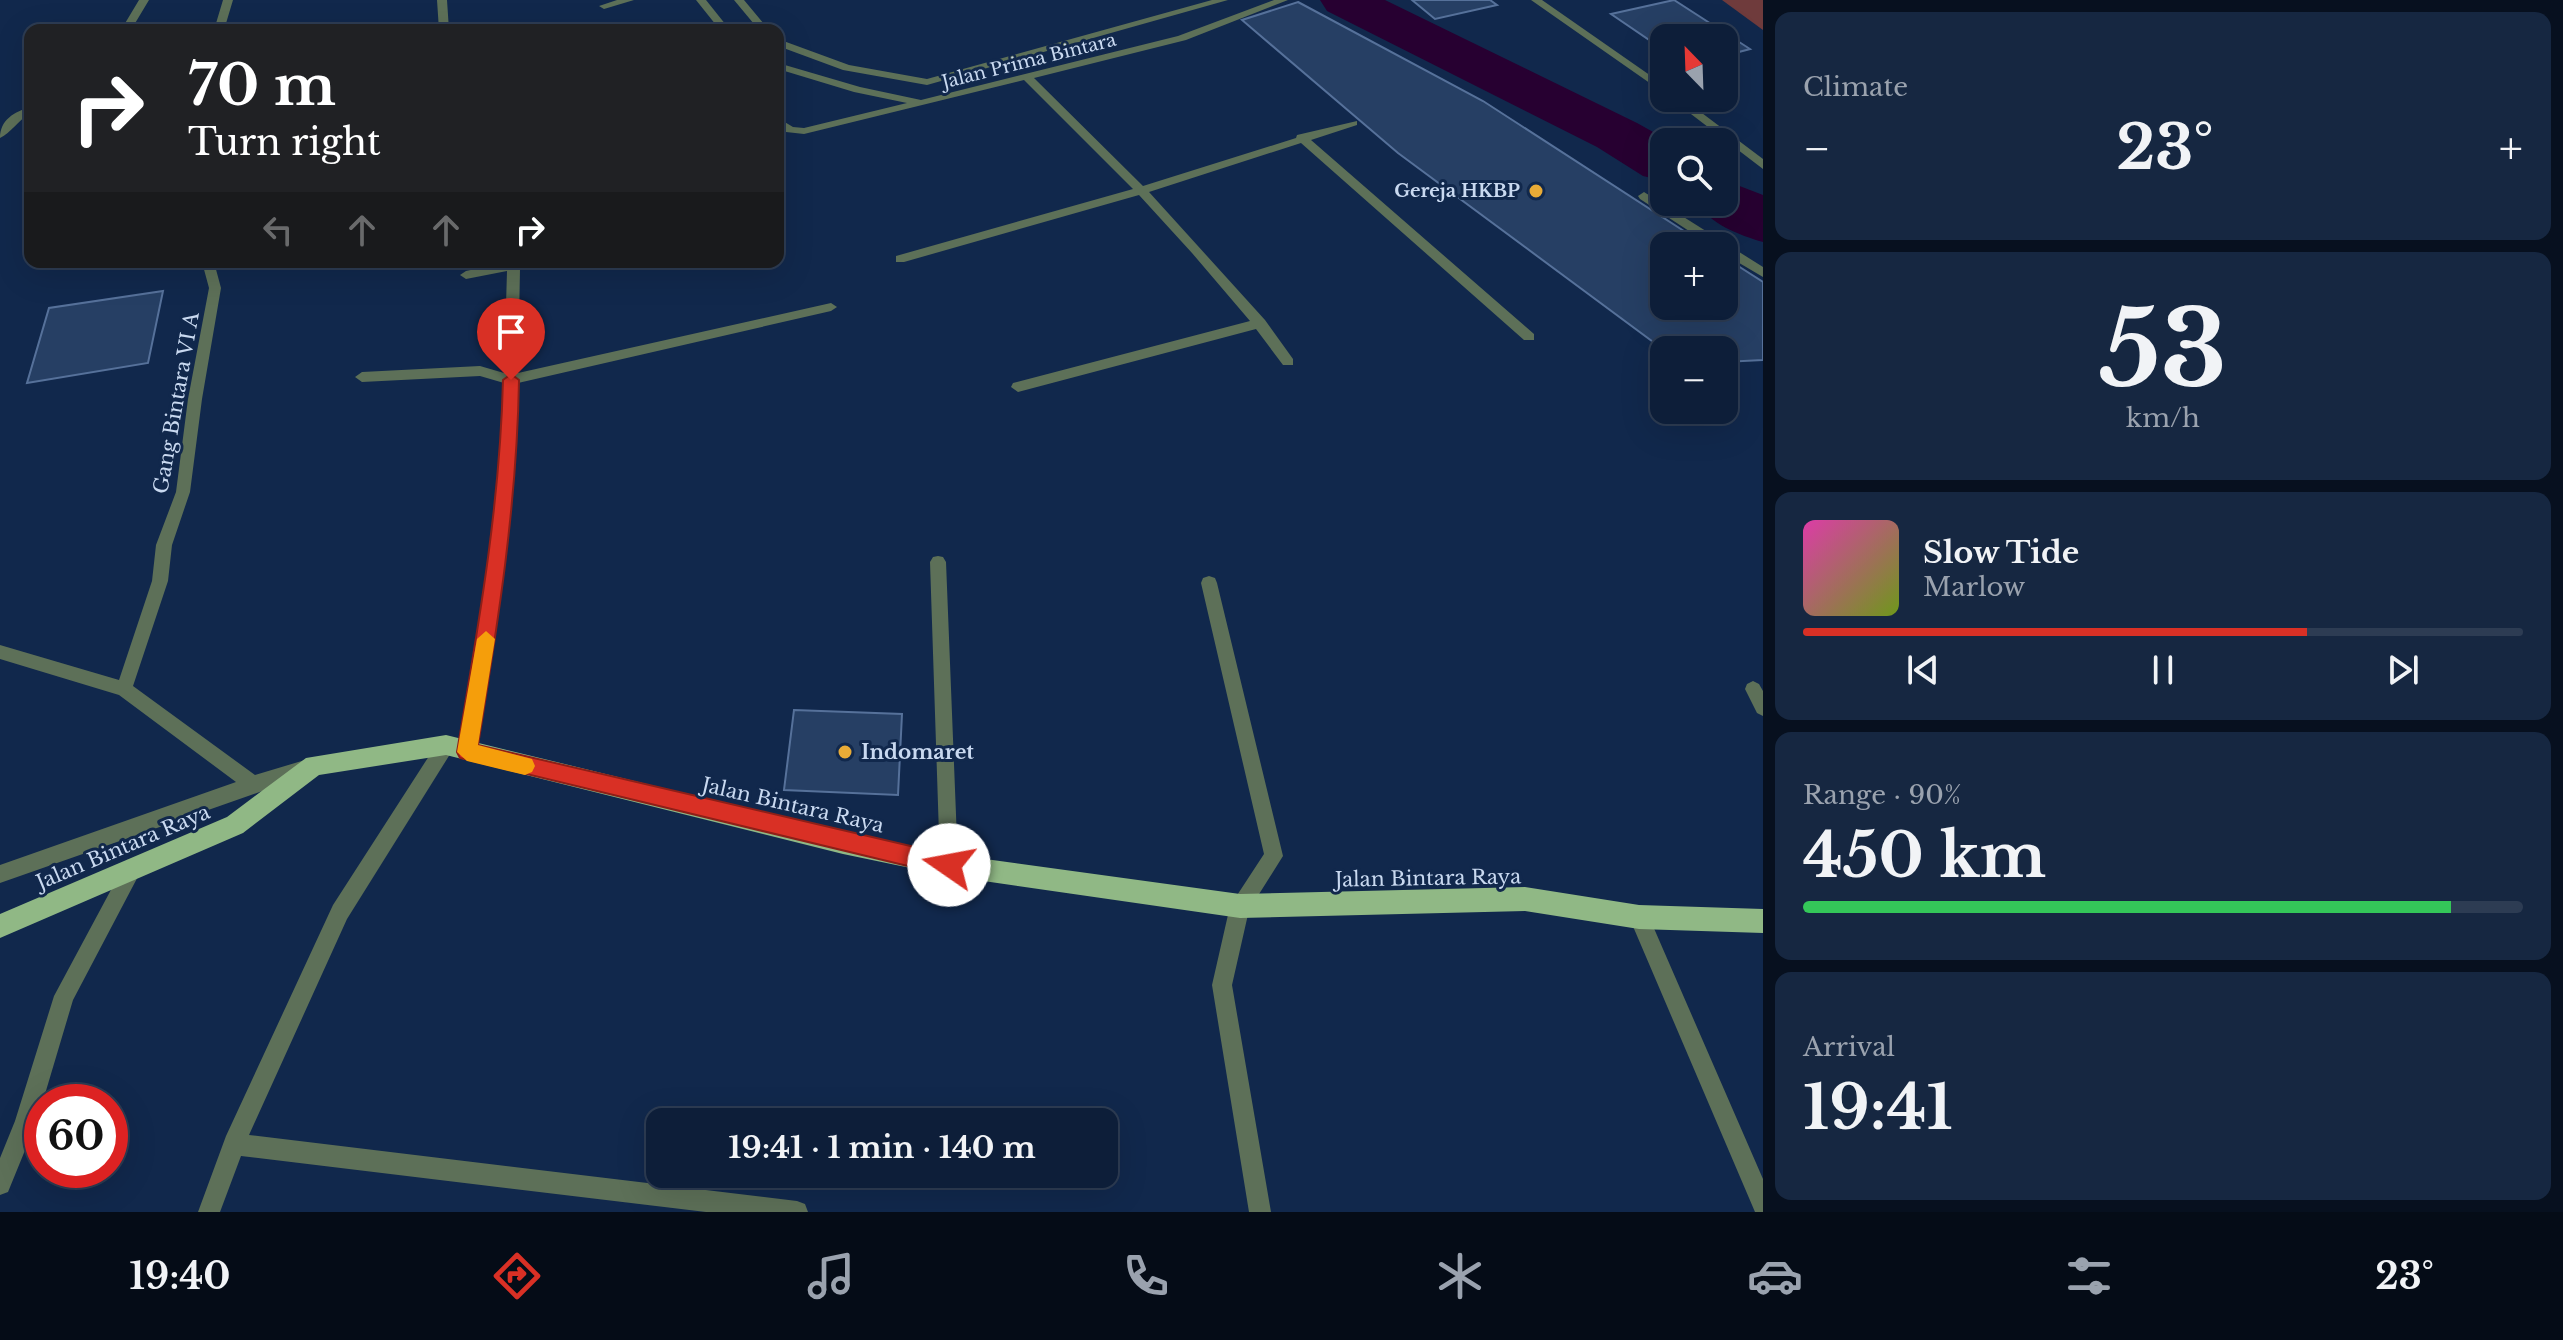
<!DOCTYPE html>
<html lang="en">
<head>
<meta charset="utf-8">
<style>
	body { margin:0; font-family:"Libre Baskerville",serif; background:#162741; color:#f1f3f6; height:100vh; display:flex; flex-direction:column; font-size:30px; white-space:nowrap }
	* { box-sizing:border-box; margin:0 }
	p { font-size:26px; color:#9aa2ae }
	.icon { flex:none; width:44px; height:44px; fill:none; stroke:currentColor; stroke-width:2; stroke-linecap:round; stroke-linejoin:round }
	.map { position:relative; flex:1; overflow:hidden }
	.drawer { display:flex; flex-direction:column; gap:12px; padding:12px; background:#07101f; width:800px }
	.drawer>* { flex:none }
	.banner { position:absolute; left:24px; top:24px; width:760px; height:244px; border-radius:16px; box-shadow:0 8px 32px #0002,0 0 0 2px #2d3c53; background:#202124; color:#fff; overflow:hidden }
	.needle { width:52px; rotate:337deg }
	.controls { position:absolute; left:1650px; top:24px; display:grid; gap:16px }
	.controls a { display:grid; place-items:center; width:88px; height:88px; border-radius:16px; background:#0d1e39; box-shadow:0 8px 32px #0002,0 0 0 2px #2d3c53; font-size:40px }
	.speed { position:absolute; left:24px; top:1084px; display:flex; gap:16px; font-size:40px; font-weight:700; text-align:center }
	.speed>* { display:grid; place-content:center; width:104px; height:104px; border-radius:50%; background:#0d1e39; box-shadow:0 8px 32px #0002,0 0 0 2px #2d3c53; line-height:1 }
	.speed .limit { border:12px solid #d22; background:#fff; color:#111 }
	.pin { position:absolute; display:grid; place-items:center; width:68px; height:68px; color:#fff; margin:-82px -34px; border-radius:50% 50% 50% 0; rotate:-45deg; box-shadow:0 0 8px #0007 }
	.pin .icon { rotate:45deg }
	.me { position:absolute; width:88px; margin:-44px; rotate:282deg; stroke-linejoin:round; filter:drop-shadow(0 0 6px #0008) }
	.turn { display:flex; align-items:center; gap:28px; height:168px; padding:0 32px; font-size:36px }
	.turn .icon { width:104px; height:104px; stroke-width:2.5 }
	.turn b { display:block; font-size:56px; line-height:68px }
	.lanes { display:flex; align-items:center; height:76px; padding:0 32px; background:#0003; justify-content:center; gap:40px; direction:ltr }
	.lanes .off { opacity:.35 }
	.big { font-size:60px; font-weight:800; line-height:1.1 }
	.drawer .tile { flex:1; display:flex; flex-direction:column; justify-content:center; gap:12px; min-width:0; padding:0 28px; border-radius:16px; background:#162741 }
	.drawer .dial { align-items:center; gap:0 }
	.dial b { font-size:104px; line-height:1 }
	.song { display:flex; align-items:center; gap:24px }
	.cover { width:96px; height:96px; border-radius:12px; background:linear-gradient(135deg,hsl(320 70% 55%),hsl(80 70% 35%)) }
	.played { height:8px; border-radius:4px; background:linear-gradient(90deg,#d93025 70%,#2d3c53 70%) }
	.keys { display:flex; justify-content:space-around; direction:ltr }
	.heat { display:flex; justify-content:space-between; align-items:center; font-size:44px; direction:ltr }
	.charge { height:12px; border-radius:6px; background:linear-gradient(90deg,#34c759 90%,#2d3c53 0) }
	.trip { position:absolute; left:646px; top:1108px; width:472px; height:80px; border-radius:16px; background:#0d1e39; box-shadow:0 8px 32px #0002,0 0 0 2px #2d3c53; font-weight:800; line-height:80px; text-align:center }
	.dock { display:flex; height:128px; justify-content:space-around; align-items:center; background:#050c17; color:#9aa2ae }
	.dock .icon { width:56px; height:56px }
	.dock .on { color:#d93025 }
	.dock b { font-size:36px; color:#f1f3f6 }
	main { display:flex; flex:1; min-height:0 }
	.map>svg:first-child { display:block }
	.green { fill:#6f3b3c }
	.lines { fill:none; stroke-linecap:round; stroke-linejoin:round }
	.river { fill:#270031; fill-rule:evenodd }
	.building { fill:#263f64; stroke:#56719a; stroke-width:2 }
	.service { fill:#5d7058; fill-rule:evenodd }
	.minor { fill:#5d7058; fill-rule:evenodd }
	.primary { fill:#90b885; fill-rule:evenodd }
	.route { fill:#d93025; stroke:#8d1f18; stroke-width:2 }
	.slow { fill:#f59e0b }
	.poi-dot { fill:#e8ab37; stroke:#11284c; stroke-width:3 }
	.labels { text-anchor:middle; stroke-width:6; stroke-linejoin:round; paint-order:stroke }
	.far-street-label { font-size:18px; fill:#c9d9f0; stroke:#11284c }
	.far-poi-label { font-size:18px; font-weight:bold; fill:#c9d9f0; stroke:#11284c; text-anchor:end }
	.street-label { font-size:20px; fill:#c9d9f0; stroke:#11284c }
	.poi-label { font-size:20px; font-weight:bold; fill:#c9d9f0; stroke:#11284c; text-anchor:start }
</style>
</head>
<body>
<main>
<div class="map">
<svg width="1763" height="1212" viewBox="0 0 1763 1212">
	<rect width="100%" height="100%" fill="#11284c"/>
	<path class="green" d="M1722,0h41v30z"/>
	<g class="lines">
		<path class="river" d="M1320,0h65l252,123 34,19h-7v39l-21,-5 -46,-29 -270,-136z
			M1724,180l39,15v47c-24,-7 -53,-18 -67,-40h28z"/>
	</g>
	<path class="building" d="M1412,0h78l7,5 -62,14z
		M1674,0l76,49 -26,7v-18h-60v12l-53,-36z
		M1298,2l185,99 224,145h-43v60h60v-49l39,25v78l-39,2v-12h-60l-266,-197 -156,-133z
		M163,291l-15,72 -121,20 22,-75z
		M794,710l108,4 -4,81 -114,-5z"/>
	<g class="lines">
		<path class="service" d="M139,0h10l-18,30h-10z
			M1644,192l119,75v10l-39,-23v-8h-12l-72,-47 -2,-3z
			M1753,681l6,3 4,7v25l-6,-3 -12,-24 2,-5z"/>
		<path class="minor" d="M223,0h10l-9,30h-10z
			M437,0h10l2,30h-10z
			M617,0h17l-30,9 -5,-3z
			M696,0h10l24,30h-10z
			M734,0h10l25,30h-10z
			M1212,0h16l-301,85 -84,-15 -65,-24v-7l71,26 78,14z
			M1274,0h14l-102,40 -152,38 109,108 153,-48 1,-3 60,-14v4l-46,15 223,194v6h-10l-223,-197 -152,49 116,128 28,39v6h-10l-27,-36 -238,63 -7,-5 2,-4 237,-62 -58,-68 -53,-58 -235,67h-8v-6l237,-67 -109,-109 -220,54 -18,-2 -8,-6v-8l15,9 11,1 103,-25 -53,-11 -76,-23v-6l82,24 61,13 257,-64z
			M1531,0h11l122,85v8z
			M1670,98h12l81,61v10z
			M30,107v7c-12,6 -19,19 -30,24 0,-18 14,-26 30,-31z
			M202,262h12l7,26 -19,111 -12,93 -18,53 -4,36 -35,105 122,89 50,-15 6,2 3,6 -3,6 -6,2 -305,107v-18l236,-83 -117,-87 -119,-36v-14l119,35 33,-99 4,-36 20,-53 12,-93 21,-111z
			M508,262h34l-2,3 -20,4 -2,104 313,-70 6,4 -6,4 -313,72c-3,125 -23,246 -42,369l-3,6 -6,2 -6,-2 -3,-6c21,-123 42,-244 46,-369l-24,-7 -118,6 -7,-5 7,-5 118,-6 24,7 3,-102 -41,8 -6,-4 6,-4z
			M938,556l5,1 3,5 12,303 -2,6 -7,3 -7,-3 -2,-6 -10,-303 3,-5z
			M1209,576l6,2 2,5 66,273 -34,54 -17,75 39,227h-22l-37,-227 18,-79 34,-52 -63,-271 2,-5z
			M446,737l6,2 3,6 -3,6 -105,168 -98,216 548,66 8,3 3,8h-102l-465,-56 -21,56h-22l28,-76 107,-231 107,-166z
			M134,858l7,2 2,7 -70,133 -36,121 -29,71 -8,3v-37l15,-37 39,-125 73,-136z
			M1639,907l7,3 117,269v33h-8l-126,-295 3,-7z"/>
		<path class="primary" d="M446,735l397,97 106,22 291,40 285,-7 114,18 124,4v24l-124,-4 -114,-18 -285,7 -291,-42 -106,-22 -397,-99 -127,20 -76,58 -243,105v-24l227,-97 79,-59z"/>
	</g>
	<path class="route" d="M511,374l8,6c-2,124 -21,243 -41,365l471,110 8,3 3,7 -3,8 -8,3 -489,-118 -3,-6c21,-124 43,-246 46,-372z"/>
	<path class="slow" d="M486,631l9,8 -17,106 54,14 3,7 -3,6 -7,3 -58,-14 -10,-9 20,-113z"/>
	<g class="poi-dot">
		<circle cx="1536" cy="191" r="8"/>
		<circle cx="845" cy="752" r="8"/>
	</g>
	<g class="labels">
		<g class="far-street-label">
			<text transform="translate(1029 61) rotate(-14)" y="6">Jalan Prima Bintara</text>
		</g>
		<g class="far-poi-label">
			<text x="1520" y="197">Gereja HKBP</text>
		</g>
		<g class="street-label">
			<text transform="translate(176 403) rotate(-80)" y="7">Gang Bintara VI A</text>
			<text transform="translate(793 805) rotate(13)" y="7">Jalan Bintara Raya</text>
			<text transform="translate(123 847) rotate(-23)" y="7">Jalan Bintara Raya</text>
			<text transform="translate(1428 878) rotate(-1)" y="7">Jalan Bintara Raya</text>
		</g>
		<g class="poi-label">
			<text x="861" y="759">Indomaret</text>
		</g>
	</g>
</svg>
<div class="controls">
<a><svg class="needle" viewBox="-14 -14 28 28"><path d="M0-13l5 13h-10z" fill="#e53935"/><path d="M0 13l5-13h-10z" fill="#9aa2ae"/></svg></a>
<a><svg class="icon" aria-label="search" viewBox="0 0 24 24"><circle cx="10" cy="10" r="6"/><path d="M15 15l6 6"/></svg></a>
<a>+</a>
<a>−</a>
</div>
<div class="speed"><div class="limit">60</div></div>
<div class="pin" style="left:511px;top:380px;background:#d93025"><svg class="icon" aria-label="arrive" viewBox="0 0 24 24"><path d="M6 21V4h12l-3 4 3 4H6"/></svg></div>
<svg class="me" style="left:949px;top:865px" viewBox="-20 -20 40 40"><circle r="19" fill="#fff"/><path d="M0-13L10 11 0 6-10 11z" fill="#d93025"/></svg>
<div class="trip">19:41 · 1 min · 140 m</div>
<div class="banner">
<div class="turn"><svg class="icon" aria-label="right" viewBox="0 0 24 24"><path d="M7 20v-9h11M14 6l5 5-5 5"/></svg><div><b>70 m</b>Turn right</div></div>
<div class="lanes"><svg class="icon off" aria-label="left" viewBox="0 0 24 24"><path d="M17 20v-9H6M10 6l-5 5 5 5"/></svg><svg class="icon off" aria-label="ahead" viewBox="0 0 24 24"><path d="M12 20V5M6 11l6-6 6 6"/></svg><svg class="icon off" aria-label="ahead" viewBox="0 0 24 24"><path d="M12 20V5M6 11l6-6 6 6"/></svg><svg class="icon" aria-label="right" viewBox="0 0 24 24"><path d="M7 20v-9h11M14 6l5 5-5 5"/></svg></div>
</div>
</div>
<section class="drawer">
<div class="tile"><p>Climate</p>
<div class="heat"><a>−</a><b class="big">23°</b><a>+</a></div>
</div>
<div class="tile dial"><b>53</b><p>km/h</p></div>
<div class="tile">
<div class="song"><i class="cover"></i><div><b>Slow Tide</b><p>Marlow</p></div></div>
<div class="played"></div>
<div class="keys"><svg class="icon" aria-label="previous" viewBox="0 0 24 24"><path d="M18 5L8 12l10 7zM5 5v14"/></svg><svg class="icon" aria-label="pause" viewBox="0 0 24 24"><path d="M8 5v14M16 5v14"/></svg><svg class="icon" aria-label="next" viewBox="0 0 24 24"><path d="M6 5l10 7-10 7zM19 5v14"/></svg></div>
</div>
<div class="tile"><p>Range · 90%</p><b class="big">450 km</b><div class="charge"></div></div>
<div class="tile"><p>Arrival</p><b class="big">19:41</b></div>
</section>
</main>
<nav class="dock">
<b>19:40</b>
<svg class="icon on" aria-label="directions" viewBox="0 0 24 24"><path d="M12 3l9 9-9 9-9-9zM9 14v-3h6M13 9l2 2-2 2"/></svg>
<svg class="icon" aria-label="music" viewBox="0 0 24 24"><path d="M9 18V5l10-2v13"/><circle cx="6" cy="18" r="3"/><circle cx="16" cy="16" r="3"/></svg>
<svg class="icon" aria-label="phone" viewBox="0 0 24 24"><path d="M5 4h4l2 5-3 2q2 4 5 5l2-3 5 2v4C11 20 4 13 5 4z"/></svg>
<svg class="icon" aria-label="climate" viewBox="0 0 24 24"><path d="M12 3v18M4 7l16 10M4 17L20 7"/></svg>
<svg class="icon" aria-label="car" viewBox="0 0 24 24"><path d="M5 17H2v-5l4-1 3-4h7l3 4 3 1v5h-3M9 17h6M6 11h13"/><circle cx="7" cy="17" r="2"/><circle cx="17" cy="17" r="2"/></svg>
<svg class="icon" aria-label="filters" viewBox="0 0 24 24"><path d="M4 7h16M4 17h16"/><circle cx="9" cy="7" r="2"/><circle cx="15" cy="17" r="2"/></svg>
<b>23°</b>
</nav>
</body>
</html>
